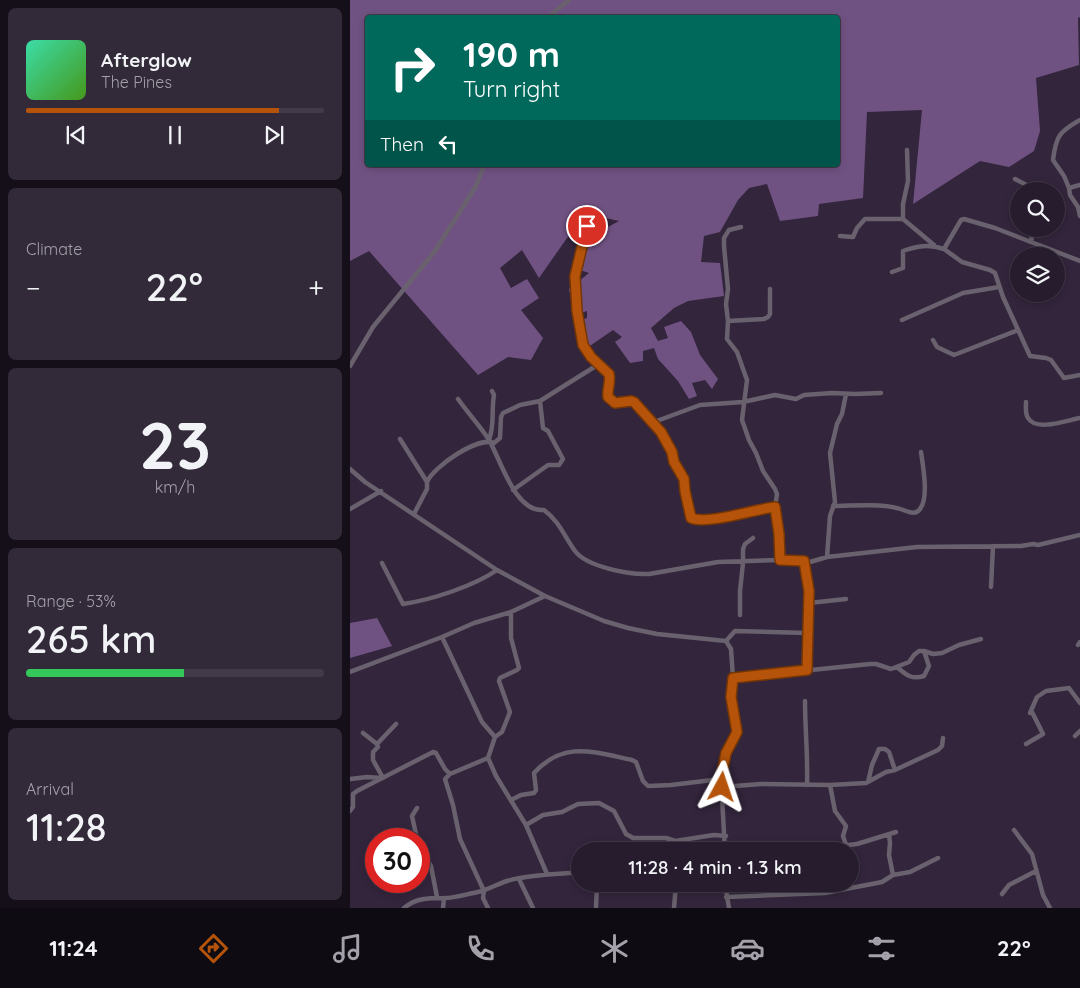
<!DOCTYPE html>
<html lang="en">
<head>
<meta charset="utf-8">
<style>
	body { margin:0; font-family:Quicksand,sans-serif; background:#322939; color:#f1f3f6; height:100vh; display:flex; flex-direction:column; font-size:19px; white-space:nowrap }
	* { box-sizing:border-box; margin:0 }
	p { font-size:16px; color:#a4a1aa }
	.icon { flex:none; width:28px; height:28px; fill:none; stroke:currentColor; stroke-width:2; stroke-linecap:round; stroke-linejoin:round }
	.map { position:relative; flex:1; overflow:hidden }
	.side { display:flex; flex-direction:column; gap:8px; padding:8px; background:#150f19; width:350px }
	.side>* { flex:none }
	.hud { position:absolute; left:15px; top:15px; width:475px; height:152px; border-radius:5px; box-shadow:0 2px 8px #0003,0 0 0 1px #423a49; background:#00695c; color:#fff; overflow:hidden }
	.buttons { position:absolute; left:660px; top:182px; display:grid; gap:10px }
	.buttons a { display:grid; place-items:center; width:55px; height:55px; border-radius:50%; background:#261c2d; box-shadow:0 2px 8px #0003,0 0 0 1px #423a49; font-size:25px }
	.speed { position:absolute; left:15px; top:828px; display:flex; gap:10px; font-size:25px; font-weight:700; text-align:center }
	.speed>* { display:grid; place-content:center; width:65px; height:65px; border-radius:50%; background:#261c2d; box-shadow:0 2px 8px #0003,0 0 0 1px #423a49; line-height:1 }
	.speed .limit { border:8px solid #d22; background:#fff; color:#111 }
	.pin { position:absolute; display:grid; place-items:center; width:42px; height:42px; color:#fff; margin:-21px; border:2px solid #fff; border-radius:50%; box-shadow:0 1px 5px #0007 }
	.me { position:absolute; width:55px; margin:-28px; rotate:5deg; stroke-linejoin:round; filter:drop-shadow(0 0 4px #0008) }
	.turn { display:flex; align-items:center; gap:18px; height:105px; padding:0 15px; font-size:22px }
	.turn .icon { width:65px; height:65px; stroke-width:2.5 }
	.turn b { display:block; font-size:35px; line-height:42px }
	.then { display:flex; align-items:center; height:48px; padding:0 15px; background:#0003; gap:10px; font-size:19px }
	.big { font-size:38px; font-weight:600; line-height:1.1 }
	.side .tile { flex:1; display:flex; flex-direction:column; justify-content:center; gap:8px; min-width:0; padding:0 18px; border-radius:8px; background:#322939 }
	.side .dial { align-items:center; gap:0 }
	.dial b { font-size:65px; line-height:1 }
	.song { display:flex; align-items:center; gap:15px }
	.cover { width:60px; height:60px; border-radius:8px; background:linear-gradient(135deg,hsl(160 70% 55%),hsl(100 70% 35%)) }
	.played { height:5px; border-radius:2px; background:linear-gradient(90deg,#b45309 85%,#423a49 85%) }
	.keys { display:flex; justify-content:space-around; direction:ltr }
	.heat { display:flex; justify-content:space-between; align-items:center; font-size:28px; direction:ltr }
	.charge { height:8px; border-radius:4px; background:linear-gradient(90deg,#34c759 53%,#423a49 0) }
	.trip { position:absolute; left:221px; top:842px; width:288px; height:50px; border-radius:25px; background:#261c2d; box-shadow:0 2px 8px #0003,0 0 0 1px #423a49; font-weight:600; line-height:50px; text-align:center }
	.tabs { display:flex; height:80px; justify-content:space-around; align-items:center; background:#0f0b12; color:#a4a1aa }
	.tabs .icon { width:35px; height:35px }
	.tabs .selected { color:#b45309 }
	.tabs b { font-size:22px; color:#f1f3f6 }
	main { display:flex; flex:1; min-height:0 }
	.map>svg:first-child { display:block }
	.forest { fill:#705282; fill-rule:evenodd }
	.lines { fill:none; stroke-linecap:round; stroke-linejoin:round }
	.minor { stroke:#69626e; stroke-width:4.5 }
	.route-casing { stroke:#753606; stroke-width:12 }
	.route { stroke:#b45309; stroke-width:9 }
</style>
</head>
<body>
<main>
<section class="side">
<div class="tile">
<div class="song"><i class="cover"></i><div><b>Afterglow</b><p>The Pines</p></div></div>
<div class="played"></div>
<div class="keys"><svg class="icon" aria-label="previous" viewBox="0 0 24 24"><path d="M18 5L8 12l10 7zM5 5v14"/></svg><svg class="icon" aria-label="pause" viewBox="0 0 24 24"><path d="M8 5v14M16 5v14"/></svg><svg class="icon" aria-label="next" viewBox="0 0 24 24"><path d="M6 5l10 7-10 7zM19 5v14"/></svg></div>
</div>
<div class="tile"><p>Climate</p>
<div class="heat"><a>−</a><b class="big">22°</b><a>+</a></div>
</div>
<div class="tile dial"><b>23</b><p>km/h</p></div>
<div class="tile"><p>Range · 53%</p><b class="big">265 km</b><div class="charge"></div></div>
<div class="tile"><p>Arrival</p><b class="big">11:28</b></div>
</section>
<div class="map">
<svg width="730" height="908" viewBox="0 0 730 908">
	<rect width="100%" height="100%" fill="#33253c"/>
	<path class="forest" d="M0,0h730v17l-2,1 1,47 -43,13 4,53 -6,20 -25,16 -29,-6 -67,43 9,-94 -55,2 -4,86 -44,6 -1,12 -38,5 -13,-37 -18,4 -11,12 -18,32 -16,4 -3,26 19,1 4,33 -36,5 -14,7 -23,20 7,13 10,-3 -4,-11 17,-6 10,11 9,23 18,24 -6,10 -7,-9 -13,3 5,13 -8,3 -11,-18 -20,-22 -4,-11 -11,3v10l-13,2 -15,-21 7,-5 -9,-7 -29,20 -9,-28 12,-4v-7l-13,4 -5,-26 20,-16 -9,-3 11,-34 28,-15 -27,-6 -25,23 -28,40 -17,-28 -22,18 11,20 16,-9 12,19 -18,12 22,28 -12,22 -23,-3 -30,18 -109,-124 -19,10zM18,18h470v147h-470z
		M27,618l15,28 -42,12v-35z"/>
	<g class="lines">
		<path class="minor" d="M197,18l22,-18
			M730,120c-21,12 -24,16 -27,40l11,16 5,12 1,7 8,12 2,9
			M665,179l23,12
			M719,188l11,-3
			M553,219v-15l5,-23 -1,-31
			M243,225l-6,1 -12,49 2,36 6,34 8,12 18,17c2,8 -2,15 -1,23l7,6 19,-1 27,30 11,21 2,9 10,17 7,39c17,7 64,-8 84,-11
			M391,227l-12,3 -5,8v8l4,43 -2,15 2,17 -1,18 10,13 10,28 -5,40 7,20 7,13 7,18 12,18 2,5 -2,13 4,27 1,26
			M490,236l13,1 4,-9 8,-9h38l31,26
			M681,242l2,-13
			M594,249l18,13 28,8 5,3 8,24 27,59 16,2 5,2 13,18 16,-3
			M542,272l11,-4v-17c14,-5 26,-7 41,-2l17,-29 3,-1 31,9 85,33
			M552,320l61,-27 36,-6
			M378,321l36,-2 4,-2 2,-3v-25
			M583,340l4,7 17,8 64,-25
			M0,366l23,-39 62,-76 41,-65 8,-21
			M108,399c10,14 22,27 31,41 12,20 26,73 55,70 16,12 20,26 31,41 12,16 55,24 74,23l69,-12 62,-2 30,2 17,-5 90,-10 104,-1 12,-2 5,1 42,-10
			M676,402c0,5 -1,12 2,16 8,14 40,2 52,0
			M304,422l46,-17 43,-3 32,-7 21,4 8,-4 28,-2 23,1 26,-1
			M50,439l27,43v7l-13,25
			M139,440c6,-17 2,-27 5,-45l-2,-4
			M0,469l15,13 132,88 48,26 59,25 24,7 29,6 69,7 5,8 2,29 -2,19 6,35 -11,21 -5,26 4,72
			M77,482c6,-15 51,-46 67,-39l6,-5 1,-21 2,-4 17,-8 20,-4 59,-37
			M163,490l35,-25h11l4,-6 -15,-28 -5,-3 -3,-27
			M483,506c22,0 53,-4 73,5 5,2 11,3 14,-2 9,-11 3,-43 1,-57
			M0,509l31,-18
			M477,557l3,-41 5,-14 -5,-49 7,-29 5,-10 4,-20
			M454,561l5,30 -2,79
			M32,563l21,41c28,-4 71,-18 94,-34
			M641,587l2,-41
			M459,603l37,-4
			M390,615v-24l3,-28v-14l2,-5 8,-6
			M92,637l40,85 13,15 -7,21 8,18 30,49 21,49
			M376,641l9,-10 72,2
			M728,645l2,-3
			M547,667c9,8 15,13 27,9l5,-10 -5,-15
			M0,672l92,-35 32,-14 37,-11 34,-16
			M383,678l137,-14h6l15,5 18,-7 5,-7 5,-4h5l9,3 9,-1 17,-8 22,-6
			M455,701c0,28 3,56 2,84
			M13,733l14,11 1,3 -5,5v8l10,18
			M725,736l5,-5
			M145,737l7,-5 8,-20 -11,-31 1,-3 17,-8 2,-2 -8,-30v-26
			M27,744l19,-20
			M676,744l17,-10 -11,-22 -2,1 7,-16 9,-6 23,-3 11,15
			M138,758l-38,16 -5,5 8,26 7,34 24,52 -1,7 5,10
			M0,779l17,-2 14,1
			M518,782l4,-17 7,-16h6l4,3 6,18
			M480,785l5,26 11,15 -3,10 3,9
			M372,787l39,-3 69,1 36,-2 20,-11 9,-2 43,-20 4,-4 1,-8
			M161,800l10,-5 13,-2 2,-3 -2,-17c30,-33 60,-21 98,-13l4,2 7,19 5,5 23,-1 50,-6
			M67,808l-5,8 5,23
			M0,811l3,-4v-13l4,-3 76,-39 3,1 9,16 5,5
			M176,825l17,-10 19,-3 16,-8 21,-1 15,8 12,23 7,4h33l9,3 39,-6 12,1
			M664,830l18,24 11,41 7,13
			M539,834l1,9 -1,12 4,20
			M69,844l12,22 6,31
			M447,851l60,-7 39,-12
			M169,879l14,29
			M375,884l4,24
			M652,894l7,-9 27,-14
			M432,895v-11
			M376,897l99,-4 57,-11 11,-7 17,-3 28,-14
			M54,908c12,-10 24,-10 40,-10 11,0 23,-4 34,-6 10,-2 19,-8 29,-11 24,-7 48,-6 73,-9
			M93,908l1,-10
			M246,908l1,-24
			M324,908l2,-24"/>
	</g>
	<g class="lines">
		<g class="route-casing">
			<path id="route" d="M237,226l-12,50 2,35 6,34 8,12 18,17c2,8 -2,15 -1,23l7,6 16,-2 3,1 27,30 11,20 2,10 10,17 1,12 6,27c17,7 64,-9 84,-11l4,27 1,26 24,1 5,30 -2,79 -74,8 -2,19 6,35 -11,21 -5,25 1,9"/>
		</g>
		<use href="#route" class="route"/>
	</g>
</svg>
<div class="buttons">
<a><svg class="icon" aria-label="search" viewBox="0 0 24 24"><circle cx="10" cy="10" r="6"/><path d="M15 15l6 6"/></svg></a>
<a><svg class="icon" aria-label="layers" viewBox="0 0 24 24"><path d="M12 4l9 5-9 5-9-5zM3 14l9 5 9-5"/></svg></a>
</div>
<div class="speed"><div class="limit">30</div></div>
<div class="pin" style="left:237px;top:226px;background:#d93025"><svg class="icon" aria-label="arrive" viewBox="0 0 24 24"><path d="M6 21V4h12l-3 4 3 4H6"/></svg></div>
<svg class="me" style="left:372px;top:787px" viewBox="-20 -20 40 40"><path d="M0-17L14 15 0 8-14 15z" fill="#b45309" stroke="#fff" stroke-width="4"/></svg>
<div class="trip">11:28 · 4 min · 1.3 km</div>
<div class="hud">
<div class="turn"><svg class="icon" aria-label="right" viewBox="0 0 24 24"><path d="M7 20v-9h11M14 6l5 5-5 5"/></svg><div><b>190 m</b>Turn right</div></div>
<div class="then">Then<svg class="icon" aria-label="left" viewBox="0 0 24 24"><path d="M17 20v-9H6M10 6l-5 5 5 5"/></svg></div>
</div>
</div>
</main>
<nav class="tabs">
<b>11:24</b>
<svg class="icon selected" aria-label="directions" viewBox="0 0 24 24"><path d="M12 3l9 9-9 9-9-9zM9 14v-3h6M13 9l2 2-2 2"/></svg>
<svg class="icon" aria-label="music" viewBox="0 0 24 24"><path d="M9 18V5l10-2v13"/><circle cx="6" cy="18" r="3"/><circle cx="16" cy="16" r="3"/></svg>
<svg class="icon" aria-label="phone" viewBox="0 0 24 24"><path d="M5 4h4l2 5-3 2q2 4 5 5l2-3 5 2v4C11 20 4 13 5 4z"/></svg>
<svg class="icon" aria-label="climate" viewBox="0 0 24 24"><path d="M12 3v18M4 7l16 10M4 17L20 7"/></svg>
<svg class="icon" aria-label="car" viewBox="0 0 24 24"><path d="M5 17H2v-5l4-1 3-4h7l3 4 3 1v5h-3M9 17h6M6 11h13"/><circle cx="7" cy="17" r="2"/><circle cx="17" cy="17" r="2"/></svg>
<svg class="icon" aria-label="filters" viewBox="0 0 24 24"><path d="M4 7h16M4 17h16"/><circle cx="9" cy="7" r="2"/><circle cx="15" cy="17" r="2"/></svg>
<b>22°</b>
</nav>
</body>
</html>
